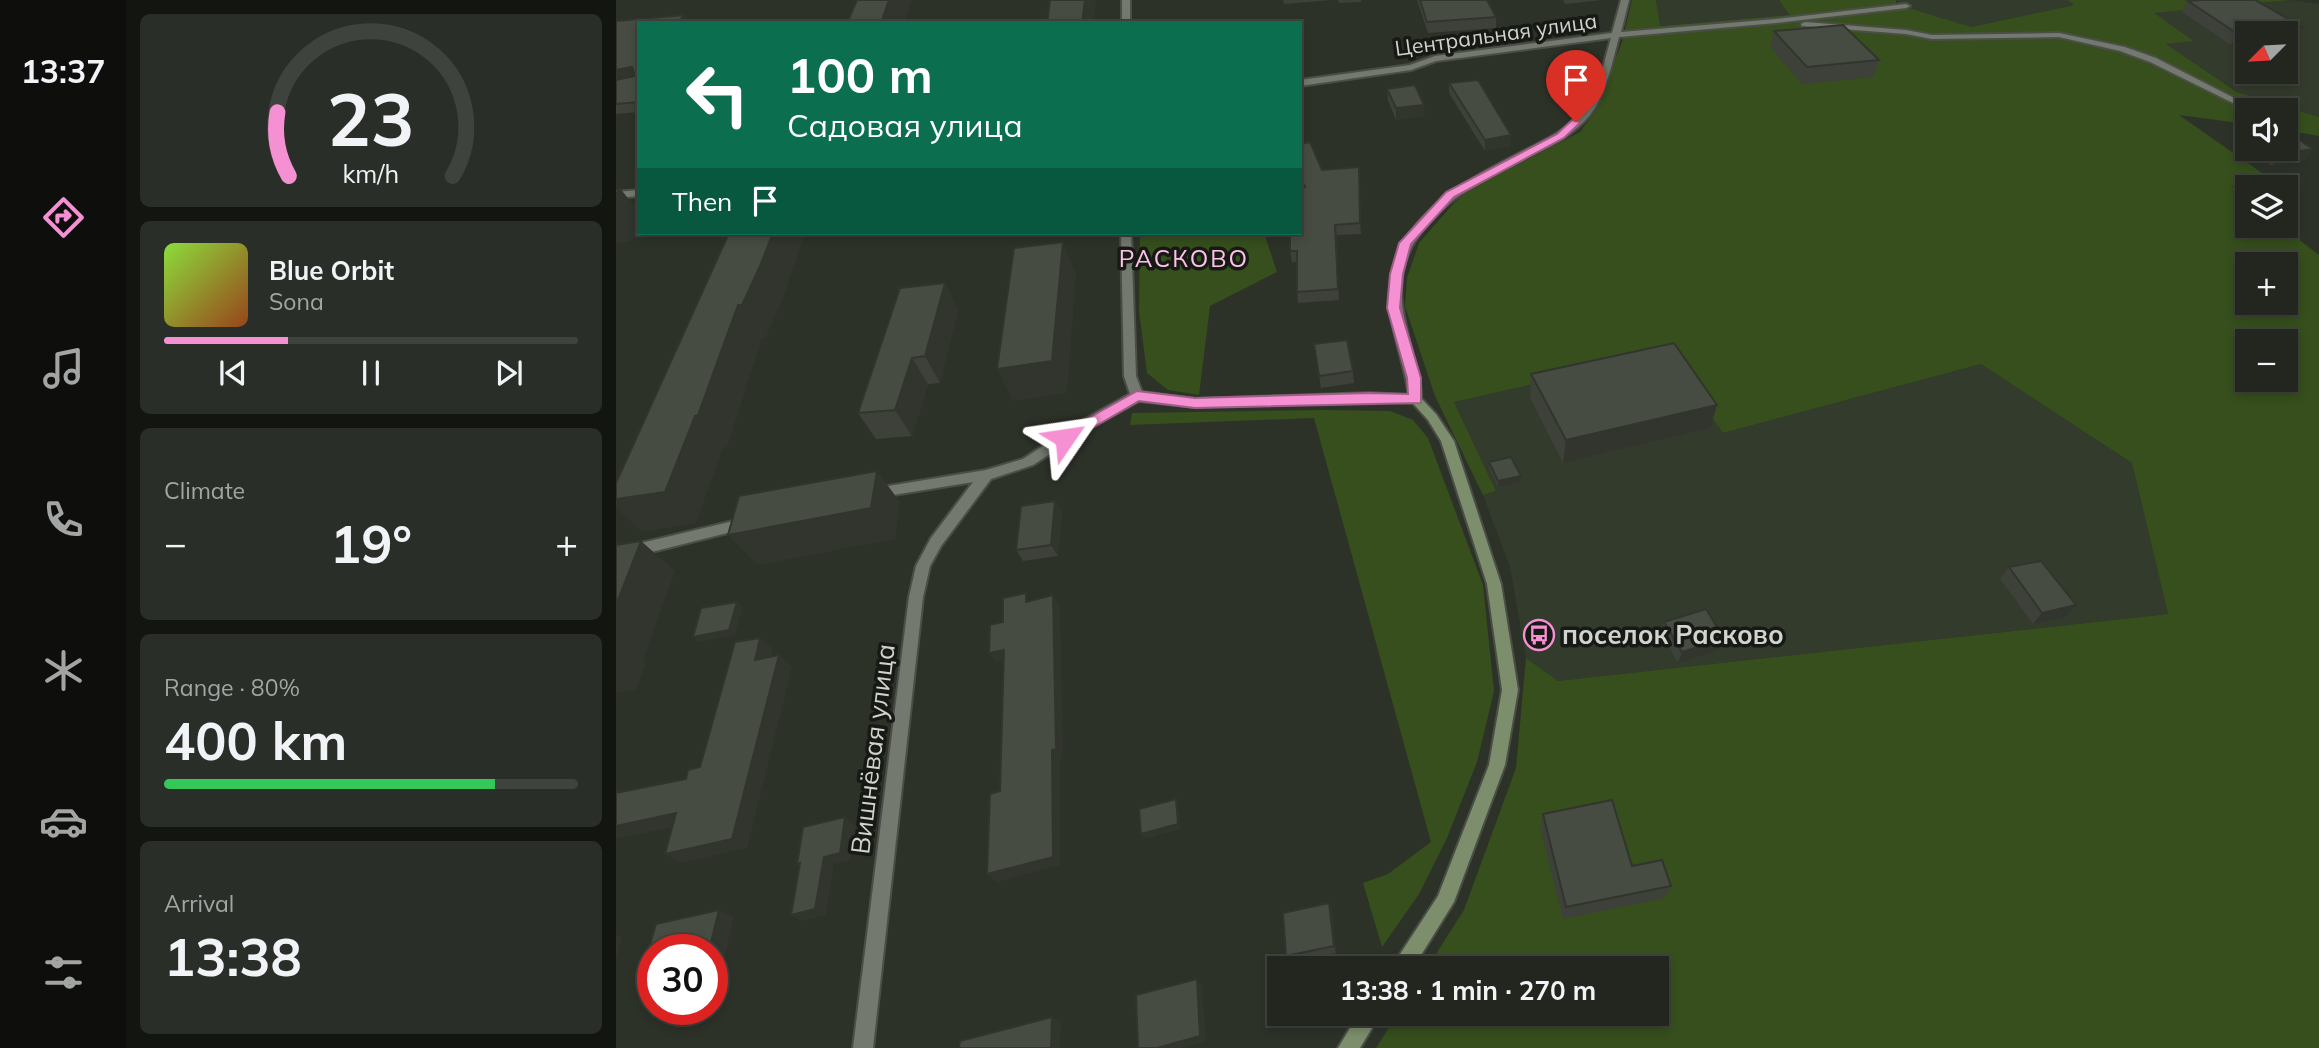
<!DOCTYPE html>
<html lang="en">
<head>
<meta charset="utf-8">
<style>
	body { margin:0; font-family:Mulish,sans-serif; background:#2a2e28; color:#f1f3f6; height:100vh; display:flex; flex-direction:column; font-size:26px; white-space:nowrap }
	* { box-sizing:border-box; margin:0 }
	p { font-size:23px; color:#a2a5a4 }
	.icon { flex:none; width:38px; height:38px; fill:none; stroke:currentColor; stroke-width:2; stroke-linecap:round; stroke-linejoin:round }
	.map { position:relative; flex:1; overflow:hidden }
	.sheet { display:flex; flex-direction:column; gap:14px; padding:14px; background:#131511; width:490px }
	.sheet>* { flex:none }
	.top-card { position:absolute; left:21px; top:21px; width:665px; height:214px; border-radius:0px; box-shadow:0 4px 10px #0003,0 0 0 2px #3f433d; background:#0b6e4f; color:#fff; overflow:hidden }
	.needle { width:46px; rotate:246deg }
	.fabs { position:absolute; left:1619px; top:21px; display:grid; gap:14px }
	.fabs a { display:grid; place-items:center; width:63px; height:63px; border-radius:0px; background:#22261f; box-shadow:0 4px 10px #0003,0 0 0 2px #3f433d; font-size:35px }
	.speed { position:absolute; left:21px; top:934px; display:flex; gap:14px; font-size:35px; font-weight:700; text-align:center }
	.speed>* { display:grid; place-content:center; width:91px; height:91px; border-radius:50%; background:#22261f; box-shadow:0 4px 10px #0003,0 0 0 2px #3f433d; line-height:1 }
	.speed .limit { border:10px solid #d22; background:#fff; color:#111 }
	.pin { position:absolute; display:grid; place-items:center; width:60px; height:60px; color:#fff; margin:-72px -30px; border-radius:50% 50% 50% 0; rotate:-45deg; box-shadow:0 0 7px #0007 }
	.pin .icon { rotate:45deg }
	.me { position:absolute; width:77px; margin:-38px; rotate:58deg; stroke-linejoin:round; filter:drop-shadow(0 0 5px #0008) }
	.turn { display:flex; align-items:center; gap:24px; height:147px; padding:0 35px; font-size:32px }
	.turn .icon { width:91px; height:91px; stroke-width:2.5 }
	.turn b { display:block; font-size:49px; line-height:60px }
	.then { display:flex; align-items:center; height:66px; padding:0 35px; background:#0003; gap:14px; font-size:26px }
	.big { font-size:52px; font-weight:700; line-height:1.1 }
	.sheet .widget { flex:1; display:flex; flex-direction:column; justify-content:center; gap:10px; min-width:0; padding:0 24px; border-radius:10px; background:#2a2e28 }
	.sheet .dial { align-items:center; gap:0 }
	.dial svg { height:182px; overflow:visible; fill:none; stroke:#3f433d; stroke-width:7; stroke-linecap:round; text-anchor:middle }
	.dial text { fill:#f1f3f6; stroke:none }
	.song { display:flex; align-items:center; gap:21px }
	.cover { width:84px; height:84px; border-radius:10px; background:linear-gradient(135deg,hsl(90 70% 55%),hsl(20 70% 35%)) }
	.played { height:7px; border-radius:4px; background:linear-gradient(90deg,#f591d2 30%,#3f433d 30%) }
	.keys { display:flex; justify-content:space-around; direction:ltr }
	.heat { display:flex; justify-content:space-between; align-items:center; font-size:38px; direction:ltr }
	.charge { height:10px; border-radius:5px; background:linear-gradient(90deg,#34c759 80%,#3f433d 0) }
	.trip { position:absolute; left:651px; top:956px; width:402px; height:70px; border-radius:0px; background:#22261f; box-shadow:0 4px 10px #0003,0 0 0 2px #3f433d; font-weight:700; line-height:70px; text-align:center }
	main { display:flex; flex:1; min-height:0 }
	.dock { display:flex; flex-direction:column; width:126px; justify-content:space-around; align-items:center; background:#0e0f0c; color:#a2a5a4 }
	.dock .icon { width:49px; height:49px }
	.dock .active { color:#f591d2 }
	.dock b { font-size:32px; color:#f1f3f6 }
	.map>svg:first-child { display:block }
	.built { fill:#333b2c; fill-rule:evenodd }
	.green { fill:#364f1d; fill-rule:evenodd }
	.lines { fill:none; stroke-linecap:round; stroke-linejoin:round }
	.street-casing { stroke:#4a4e46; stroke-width:4 }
	.secondary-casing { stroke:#4a4e46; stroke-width:4 }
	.street { fill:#73796e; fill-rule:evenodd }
	.secondary { fill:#7c8e6b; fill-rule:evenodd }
	.wall { fill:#3d4139 }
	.shaded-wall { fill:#32352e }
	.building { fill:#474c42; stroke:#32352e; stroke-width:2 }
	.route { fill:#f591d2; stroke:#9f5e88; stroke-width:2 }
	.labels { text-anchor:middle; stroke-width:7; stroke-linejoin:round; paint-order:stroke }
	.far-street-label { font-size:21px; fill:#d1d4ce; stroke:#171915 }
	.far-quarter-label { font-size:24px; letter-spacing:2px; fill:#fdc3e7; stroke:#171915 }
	.poi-label { font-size:26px; font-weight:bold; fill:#d1d4ce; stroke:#171915; text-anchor:start }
	.street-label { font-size:26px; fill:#d1d4ce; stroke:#171915 }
</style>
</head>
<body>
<main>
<nav class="dock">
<b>13:37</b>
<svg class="icon active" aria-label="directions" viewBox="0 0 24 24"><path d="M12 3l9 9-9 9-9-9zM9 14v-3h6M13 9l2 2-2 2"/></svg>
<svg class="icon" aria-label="music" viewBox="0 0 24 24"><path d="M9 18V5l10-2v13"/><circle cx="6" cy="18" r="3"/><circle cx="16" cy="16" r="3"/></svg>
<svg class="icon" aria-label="phone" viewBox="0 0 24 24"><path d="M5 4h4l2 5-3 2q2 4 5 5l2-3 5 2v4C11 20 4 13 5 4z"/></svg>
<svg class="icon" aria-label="climate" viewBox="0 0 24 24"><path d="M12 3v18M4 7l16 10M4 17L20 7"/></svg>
<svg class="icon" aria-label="car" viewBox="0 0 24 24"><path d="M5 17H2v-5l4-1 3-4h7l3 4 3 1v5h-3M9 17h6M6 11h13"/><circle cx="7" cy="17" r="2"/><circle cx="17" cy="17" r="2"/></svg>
<svg class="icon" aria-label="filters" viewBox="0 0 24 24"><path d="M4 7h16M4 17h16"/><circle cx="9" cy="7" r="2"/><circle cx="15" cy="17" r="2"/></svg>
</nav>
<section class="sheet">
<div class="widget dial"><svg viewBox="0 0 100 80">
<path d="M14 69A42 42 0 1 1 86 69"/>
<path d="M14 69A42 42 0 0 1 9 41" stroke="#f591d2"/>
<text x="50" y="56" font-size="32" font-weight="700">23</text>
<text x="50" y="72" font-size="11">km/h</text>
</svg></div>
<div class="widget">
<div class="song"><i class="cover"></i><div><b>Blue Orbit</b><p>Sona</p></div></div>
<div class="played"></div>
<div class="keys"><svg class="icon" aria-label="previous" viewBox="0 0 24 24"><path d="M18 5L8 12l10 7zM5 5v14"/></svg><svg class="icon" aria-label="pause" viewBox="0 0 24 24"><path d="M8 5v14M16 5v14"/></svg><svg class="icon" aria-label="next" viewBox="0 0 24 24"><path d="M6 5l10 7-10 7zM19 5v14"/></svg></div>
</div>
<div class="widget"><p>Climate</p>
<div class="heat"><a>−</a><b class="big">19°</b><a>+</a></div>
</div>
<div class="widget"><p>Range · 80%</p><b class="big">400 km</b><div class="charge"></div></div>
<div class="widget"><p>Arrival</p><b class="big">13:38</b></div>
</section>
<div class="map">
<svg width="1703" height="1048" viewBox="0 0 1703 1048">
	<rect width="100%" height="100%" fill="#2d3229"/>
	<path class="built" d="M1040,0h123l12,15 -132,11z
		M1281,0h170l8,5 -105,22 -74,-23z
		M1675,0l28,4v113l-81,-25 -74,-49 29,-3 -40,-27zM1631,33h39v39h-39z
		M1051,354l56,79 258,-69 151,99 36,151 -610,67 -32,-23 -16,-91 -27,-72 13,-4 -42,-89z"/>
	<path class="green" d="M1016,0h24l4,26 130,-11 -11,-15h117v4l75,23 103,-22 -7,-5h224l-137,13 40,28 -28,3 71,48 82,25v19l-33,-6v-20h-39v14l-68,-9 93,65 -41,6 16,13v27h34l38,29v793h-943l22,-35h259v-45h-230l37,-58 52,-142 10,-110 32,23 610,-67 -36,-151 -151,-99 -258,69 -56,-79 -213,48 42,89 -13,4 -48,-99 -30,-90 2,-28 12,-35 35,-40 17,-15 109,-56 16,-22 26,-68zM1631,264h39v39h-39zM1631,341h39v39h-39z
		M524,233h124l13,39 -67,34 -11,89 -31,-5 -21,-17 -8,-62z
		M706,410l68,1 23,9 15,18 55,147 11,106 -17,71 -30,76 -28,56 -37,53 -19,-64 25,-9 43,-32 -117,-424 -184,7 2,-12z"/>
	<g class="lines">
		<g class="street-casing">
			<path id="street" d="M506,0h8v23h-8z
				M1005,0h8l-8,32 155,-13 130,-15 4,2 -4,2 -130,15 -157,14c-7,26 -13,58 -30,79 -14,17 -34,27 -53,36 -46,24 -99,47 -125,96 -21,40 -3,83 6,124 3,10 6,22 3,31l-51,-2 -174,6 -56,-6 -51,28 -55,36 -42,14 -50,67 -11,20 -7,31 -50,451h-20l56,-451 7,-31 15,-28 42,-56 -98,16 -5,-1 -2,-4 2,-4 116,-19 37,-11 55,-36 52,-29 -6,-18 -3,-143h10l5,143 6,16 53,7 174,-6 40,2c-5,-35 -21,-69 -19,-105 4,-74 76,-109 134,-139 20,-10 43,-21 58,-38 16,-19 22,-51 29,-75l-175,23 -25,9 -111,16v-6l110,-15 25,-9 177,-23z
				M1189,22l101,8 26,5 127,-2 66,14 31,11 84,43 -7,2 -83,-41 -30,-11 -61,-14 -127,2 -26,-5 -104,-8 -1,-2z
				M23,190v6l-23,2v-6z
				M130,518l5,1 2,4 -2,4 -135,34v-12z"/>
		</g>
		<g class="secondary-casing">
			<path id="secondary" d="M800,396l4,1 16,17 18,27 47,143 17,106 -13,75 -51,137 -41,66h-22l47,-72 51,-131 13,-75 -15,-106 -46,-143 -13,-21 -18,-20z
				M743,1013h22l-21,35h-22z"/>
		</g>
		<use href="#street" class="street"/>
		<use href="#secondary" class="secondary"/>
	</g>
	<path class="wall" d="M667,0h49l-48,4z
		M722,0h23v2l-22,1z
		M801,0h70l9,17v11l-68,5z
		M947,0h39l-37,4z
		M1572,1l114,26 -7,10 -9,1v-5l-55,12 -49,-33z
		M68,15l5,8h-50v89l-23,2v-93z
		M1158,31l105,29 -6,17 -71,7 -32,-37z
		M833,83l62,52 -1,11 -25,5 -36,-58z
		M771,89l38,27 -29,4 -8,-20z
		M1631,138v11h39l18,12 -32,5 -31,-20z
		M684,144l22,26 37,-3 2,67 -24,1 2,65 -41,3 -1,-11v-30h-5l-2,-11 12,-63 -2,-4z
		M329,283l13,27 -18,73 -12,1 -16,52 -36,3 -18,-26z
		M698,344l39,27 1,12 -33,5z
		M915,374l186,31 -7,23 -147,35 -33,-65z
		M873,462l32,14 -1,6 -22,5 -9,-19z
		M439,501l7,11 -4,44 -35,5 -7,-11z
		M1393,567l67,38 -10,12 -33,7 -33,-45z
		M1048,622l60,17 -4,11 -42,13 -17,-30z
		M927,814l89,52 39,20 -6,12 -102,21 -23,-92z
		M713,903l3,8 4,42 -46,10 -4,-7z"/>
	<path class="shaded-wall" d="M273,0h23l-8,23h-23z
		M469,0h11l-2,23h-12z
		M68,15l5,8h-11z
		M1686,27l-7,10 -9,1v-5h-39v10l-16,2 7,-11z
		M16,67l7,10 -23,4v-11z
		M808,105l1,11 -29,4v-12z
		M895,135l-1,11 -25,5v-11z
		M1697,149l-9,12 -32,5 8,-12z
		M743,167l1,11 1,56 -1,-11z
		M3,187l20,25v16l-8,13 -15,2v-51z
		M719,225l2,10 2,65 -1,-11z
		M157,233h32l-22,65 -17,39 -4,1 -35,109 -4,1 -27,75 -54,9 -26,-24v-9l122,-194z
		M447,242l13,33 -9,118 -54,8 -16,-32z
		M329,283l13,27 -18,73 -15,-27z
		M296,358l16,26 -16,52 -17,-26z
		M1101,405l-7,23 -147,35 3,-23z
		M261,471l23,31 -5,37 -137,26 -30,-30z
		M905,476l-1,6 -22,5v-6z
		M439,501l7,11 -4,44 -7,-11z
		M25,541l34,30 -32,89 3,3 -10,26 -20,4v-88z
		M437,595l7,11 3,152 -3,1v106l-63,17 -10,-8 65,-124z
		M121,602l6,5 -8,28 -36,7 -6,-5z
		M1460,605l-10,12 -33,7 9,-11z
		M144,638l13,11 -5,22 -13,-11z
		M1108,639l-4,11 -42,13 4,-11z
		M388,650l7,10 -14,3 -8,-10z
		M163,655l13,12 -45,181 -66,15 -16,-9z
		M560,799l2,4 3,26 -37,10 -3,-5z
		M60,813l16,10 -76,16v-13z
		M229,817l10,8 -5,35 -16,4 -8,51 -24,6 -11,-6z
		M713,903l3,8 4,42 -2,-7z
		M103,910l15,7 -14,60 -8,2v-29h-3z
		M0,935l6,3 -6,22z
		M581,979l5,6 4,56 -24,7h-25z
		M37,982v9l-15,-5z
		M436,1017l9,5 -1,26h-9z"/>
	<path class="building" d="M241,0h32l-8,23h-34z
		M434,0h35l-3,23h-35z
		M804,0h67l9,17 -69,5z
		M1584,0h55l47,27 -64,7 -50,-33z
		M68,15l-6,8h-39v79l-23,2v-24l19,-4 -3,-9 -16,3v-49z
		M1227,25l36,35 -72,7 -33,-36z
		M862,80l33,55 -26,5 -36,-57z
		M799,85l9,20 -28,3 -9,-19z
		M1670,131l27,18 -33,5 -8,-5h14z
		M694,142l12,28 37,-3 1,56 -25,2 3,64 -41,3v-41h-7v-18h10v-45l5,-1 -5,-10v-33z
		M113,233h44l-13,33 -18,39h-4l-40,110 -3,1 -30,76 -49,7v-16z
		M447,242l-11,119 -55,8 17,-121z
		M329,283l-20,73 -13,2 -17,52 -37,3 42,-125z
		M731,340l6,31 -34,5 -5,-32z
		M1058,343l43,62 -151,35 -35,-66z
		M895,457l10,19 -23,5 -9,-19z
		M261,471l-6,37 -143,27 11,-39z
		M439,501l-4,44 -35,5 5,-44z
		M25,541l-25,64v-60z
		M1425,561l35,44 -34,8 -33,-46z
		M410,593v9l27,-7 3,154 -4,1 1,107 -66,17 3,-80 10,-3 4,-141 -15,3 1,-28 13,-3v-24z
		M121,602l-8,28 -36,7 8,-29z
		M1090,609l18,30 -42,13 -18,-30z
		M144,638l-5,22 24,-5 -47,184 -67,15 11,-41 -60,13v-33l70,-14 2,-9 12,-3 35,-125z
		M560,799l2,25 -37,10 -2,-25z
		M996,800l20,66 30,-6 9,26 -105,21 -23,-93z
		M229,817l-5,36 -16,4 -9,52 -24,6 9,-52 -3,1 6,-37z
		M713,903l5,43 -48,10 -3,-43z
		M103,910l-10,40h-56v32l-15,4 18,-62z
		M581,979l3,57 -43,12h-19l-2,-53z
		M436,1017l-1,31h-92l1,-7z"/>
	<path class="route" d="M956,120l9,2 -17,16 -110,59 -43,47 -8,30 -3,34 21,70v25l-226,5 -56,-7 -69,40h-10l-2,-3 2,-4 77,-43 58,7 174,-5 39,1 -1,-16 -20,-70 3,-34 9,-31 47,-51 111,-58z"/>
	<defs>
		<g id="bus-ring" transform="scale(1.575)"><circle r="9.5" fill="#171915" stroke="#f591d2" stroke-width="1.5"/><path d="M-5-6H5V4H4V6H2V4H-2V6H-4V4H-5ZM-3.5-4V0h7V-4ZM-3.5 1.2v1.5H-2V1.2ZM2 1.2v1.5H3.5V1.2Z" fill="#f591d2"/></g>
	</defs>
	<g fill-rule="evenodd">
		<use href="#bus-ring" x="923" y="635"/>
	</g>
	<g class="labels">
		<g class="far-street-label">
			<text transform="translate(880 35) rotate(-8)" y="7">Центральная улица</text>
		</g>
		<g class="far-quarter-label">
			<text x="568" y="267">РАСКОВО</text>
		</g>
		<g class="poi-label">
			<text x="946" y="644">поселок Расково</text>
		</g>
		<g class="street-label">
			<text transform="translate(257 749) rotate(-83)" y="9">Вишнёвая улица</text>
		</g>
	</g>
</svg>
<div class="fabs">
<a><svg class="needle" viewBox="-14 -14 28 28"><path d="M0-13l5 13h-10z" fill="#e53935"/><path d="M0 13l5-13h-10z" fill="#a2a5a4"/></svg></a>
<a><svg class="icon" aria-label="sound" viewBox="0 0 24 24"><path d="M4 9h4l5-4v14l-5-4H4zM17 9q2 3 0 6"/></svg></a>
<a><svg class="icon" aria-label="layers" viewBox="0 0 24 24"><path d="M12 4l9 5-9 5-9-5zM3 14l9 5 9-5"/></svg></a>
<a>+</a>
<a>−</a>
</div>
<div class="speed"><div class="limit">30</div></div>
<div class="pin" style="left:960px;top:122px;background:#d93025"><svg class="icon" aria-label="arrive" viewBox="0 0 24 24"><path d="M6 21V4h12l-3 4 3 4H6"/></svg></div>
<svg class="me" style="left:449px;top:438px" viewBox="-20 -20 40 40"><path d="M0-17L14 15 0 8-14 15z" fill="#f591d2" stroke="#fff" stroke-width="4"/></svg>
<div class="trip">13:38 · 1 min · 270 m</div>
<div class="top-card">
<div class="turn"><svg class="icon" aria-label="left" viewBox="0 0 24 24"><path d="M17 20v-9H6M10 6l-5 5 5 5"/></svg><div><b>100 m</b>Садовая улица</div></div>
<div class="then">Then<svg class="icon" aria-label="arrive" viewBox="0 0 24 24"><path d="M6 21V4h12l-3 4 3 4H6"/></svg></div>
</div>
</div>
</main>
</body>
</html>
